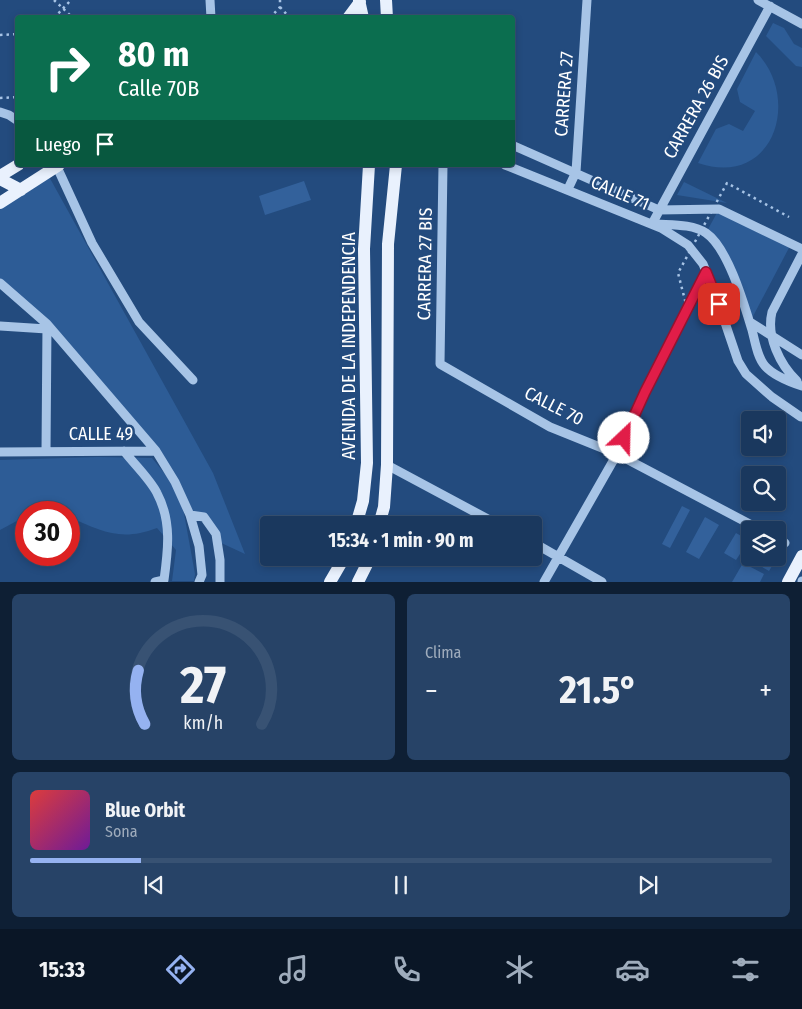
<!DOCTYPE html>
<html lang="es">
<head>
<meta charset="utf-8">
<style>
	body { margin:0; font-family:"Fira Sans Condensed",sans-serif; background:#274367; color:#f1f3f6; height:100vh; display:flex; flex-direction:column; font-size:19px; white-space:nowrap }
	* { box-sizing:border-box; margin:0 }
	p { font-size:16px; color:#9facbc }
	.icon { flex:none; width:28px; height:28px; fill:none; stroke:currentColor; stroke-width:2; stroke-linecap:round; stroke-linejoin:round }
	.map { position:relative; height:582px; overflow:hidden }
	.panel { display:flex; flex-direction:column; gap:12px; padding:12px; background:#0e1f34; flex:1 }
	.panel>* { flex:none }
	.hud { position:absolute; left:15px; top:15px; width:500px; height:152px; border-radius:5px; box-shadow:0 2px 8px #0003,0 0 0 1px #385273; background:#0b6e4f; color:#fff; overflow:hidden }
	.fabs { position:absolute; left:741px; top:411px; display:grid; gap:10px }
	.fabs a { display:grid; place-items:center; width:45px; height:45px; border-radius:5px; background:#1a385e; box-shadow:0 2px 8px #0003,0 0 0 1px #385273; font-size:25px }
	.speed { position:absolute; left:15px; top:501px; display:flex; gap:10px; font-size:25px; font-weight:700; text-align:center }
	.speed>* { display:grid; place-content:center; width:65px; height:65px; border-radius:50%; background:#1a385e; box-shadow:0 2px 8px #0003,0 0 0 1px #385273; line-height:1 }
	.speed .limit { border:8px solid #d22; background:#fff; color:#111 }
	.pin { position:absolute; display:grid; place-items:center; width:42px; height:42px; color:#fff; margin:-21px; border-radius:10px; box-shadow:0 2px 8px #0006 }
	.me { position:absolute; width:55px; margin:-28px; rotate:24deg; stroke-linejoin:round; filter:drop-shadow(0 0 4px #0008) }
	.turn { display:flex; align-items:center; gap:18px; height:105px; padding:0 20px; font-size:22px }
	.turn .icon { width:65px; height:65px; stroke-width:2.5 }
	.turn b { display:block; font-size:35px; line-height:42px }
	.then { display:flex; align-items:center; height:48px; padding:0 20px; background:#0003; gap:10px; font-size:19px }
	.big { font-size:38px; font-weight:700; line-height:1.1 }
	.panel .widget { flex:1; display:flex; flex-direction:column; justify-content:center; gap:8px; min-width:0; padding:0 18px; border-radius:8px; background:#274367 }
	.panel .dial { align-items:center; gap:0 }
	.dial svg { height:130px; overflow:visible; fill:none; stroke:#385273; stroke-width:7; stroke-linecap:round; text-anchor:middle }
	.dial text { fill:#f1f3f6; stroke:none }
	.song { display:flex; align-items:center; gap:15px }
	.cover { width:60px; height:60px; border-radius:8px; background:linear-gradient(135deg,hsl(0 70% 55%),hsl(280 70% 35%)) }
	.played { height:5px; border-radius:2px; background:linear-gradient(90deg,#95b2f1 15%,#385273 15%) }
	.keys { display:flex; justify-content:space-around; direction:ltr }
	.heat { display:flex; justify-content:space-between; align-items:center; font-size:28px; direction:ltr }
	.panel .tiles { flex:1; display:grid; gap:12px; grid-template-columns:1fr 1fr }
	.widget:last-child { grid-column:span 2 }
	.trip { position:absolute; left:260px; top:516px; width:282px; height:50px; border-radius:5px; background:#1a385e; box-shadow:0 2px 8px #0003,0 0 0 1px #385273; font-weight:700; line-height:50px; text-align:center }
	.dock { display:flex; height:80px; justify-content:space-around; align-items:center; background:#0a1626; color:#9facbc }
	.dock .icon { width:35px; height:35px }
	.dock .selected { color:#95b2f1 }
	.dock b { font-size:22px; color:#f1f3f6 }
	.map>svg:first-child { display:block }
	.green { fill:#2d5c96 }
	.building { fill:#33619b }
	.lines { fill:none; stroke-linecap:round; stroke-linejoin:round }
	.path { stroke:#a7c4e6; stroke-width:2.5; stroke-dasharray:2.5 4; stroke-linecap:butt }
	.minor { stroke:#a7c4e6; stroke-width:9 }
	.major { stroke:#e9f1fd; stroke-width:12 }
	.path-bridge { stroke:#a7c4e6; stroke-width:2.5; stroke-dasharray:2.5 4; stroke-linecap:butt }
	.route-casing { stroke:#92132f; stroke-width:12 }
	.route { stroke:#e11d48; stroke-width:9 }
	.labels { text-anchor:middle; stroke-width:5; stroke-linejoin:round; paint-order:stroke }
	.street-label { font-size:18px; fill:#fff; stroke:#234b7e }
</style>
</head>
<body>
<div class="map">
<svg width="802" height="582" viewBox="0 0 802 582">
	<rect width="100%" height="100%" fill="#234b7e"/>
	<path class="green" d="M773,23l11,5 10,16 8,4v19l-6,-1 -30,-30z
		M756,52c46,46 18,137 -58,111l18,-34 13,-5 14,7 12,-20 -15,-9 -3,-13z
		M47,173l166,300 32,81 -28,-13 -13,-24 -14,-2 -9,-18 14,77 -1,7h-22l4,-31 -19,-22c-37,14 -55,3 -88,-11v-5h-17l-14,-3 -5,3h-7v4l-26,14v-70l98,-3 54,1 27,33 -4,-9 -128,-158 -47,-41v-80z
		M684,182l43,21 -50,-8z
		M719,209l72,35 -41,78 -19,-50 -25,-39z"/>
	<path class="building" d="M304,181l7,19 -46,15 -6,-19z
		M682,506l8,4 -20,38 -8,-4z
		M705,517l14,8 -20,34 -13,-7z
		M736,533l14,8v17h27l-8,13 -29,-17 -4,6 -12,-7z
		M743,563l21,11 -4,8h-28z"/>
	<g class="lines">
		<path class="path" d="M54,0l19,18
			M280,7l10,11
			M54,18l17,-18
			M270,18l10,-11v-7
			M0,35l18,-1
			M0,98l18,-1"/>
		<path class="minor" d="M210,0l1,18
			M758,0l44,24
			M0,112l9,3 9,6
			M512,145l147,65 60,-1 83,40
			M443,165l-3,199 110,63 67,27 144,76
			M505,165l156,63 27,17 15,19 12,29 23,68 8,13 26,23 29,20
			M57,167l35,76 47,79 54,58
			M568,189l8,-17 11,-172
			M652,224l118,-218
			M657,224c15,1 36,0 49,9 22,15 38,71 46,97 3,11 5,27 13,36 8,9 25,16 37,20
			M0,283l47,41 109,127 19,31 15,33 9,31 3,29 -3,7
			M750,322l52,33
			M0,326l47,3
			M797,381c-17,-16 -31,-45 -25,-69l30,-58
			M46,451l1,-127
			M124,451c10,13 26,28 33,42 15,28 11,58 7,87l-9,2
			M0,452l156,-1
			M387,465l112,60
			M190,515l14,2 12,17 4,26v22
			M778,539l7,4
			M534,543l68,39
			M544,582l73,-128 28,-62 61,-120
			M802,582v-1"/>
		<path class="major" d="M359,0l4,18
			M386,0l1,18
			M348,18l12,-16
			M0,176l18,-11
			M0,179l21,11
			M0,203l59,-38
			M356,525l7,-24 4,-38 -3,-214 5,-84
			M379,525l5,-18 3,-42 1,-221 8,-79
			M330,582l14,-24
			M358,582l12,-24
			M788,582l14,-26"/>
		<path class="path-bridge" d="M687,308l-9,-35 49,-90 62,34"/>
	</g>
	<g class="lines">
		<g class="route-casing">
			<path id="route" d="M624,438l21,-46 61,-120 13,32"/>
		</g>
		<use href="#route" class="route"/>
	</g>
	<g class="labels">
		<g class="street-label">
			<text transform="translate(564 94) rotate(-86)" y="6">CARRERA 27</text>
			<text transform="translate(696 107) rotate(-61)" y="6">CARRERA 26 BIS</text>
			<text transform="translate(620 193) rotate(23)" y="6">CALLE 71</text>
			<text transform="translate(425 264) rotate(-89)" y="6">CARRERA 27 BIS</text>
			<text transform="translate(349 346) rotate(-90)" y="6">AVENIDA DE LA INDEPENDENCIA</text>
			<text transform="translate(554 406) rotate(27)" y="6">CALLE 70</text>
			<text x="101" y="440">CALLE 49</text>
		</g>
	</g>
</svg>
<div class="fabs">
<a><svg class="icon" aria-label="sound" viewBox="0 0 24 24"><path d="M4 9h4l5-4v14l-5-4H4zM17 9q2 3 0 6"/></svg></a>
<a><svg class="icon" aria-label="search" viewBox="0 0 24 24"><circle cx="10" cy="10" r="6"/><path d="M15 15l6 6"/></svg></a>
<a><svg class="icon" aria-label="layers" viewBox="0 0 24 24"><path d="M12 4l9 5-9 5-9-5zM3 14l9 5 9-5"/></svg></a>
</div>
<div class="speed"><div class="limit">30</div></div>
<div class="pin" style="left:719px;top:304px;background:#d93025"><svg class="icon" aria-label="arrive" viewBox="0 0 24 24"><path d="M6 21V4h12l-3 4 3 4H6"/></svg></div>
<svg class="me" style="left:624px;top:438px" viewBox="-20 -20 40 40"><circle r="19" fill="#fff"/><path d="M0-13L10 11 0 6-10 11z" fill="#e11d48"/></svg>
<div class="trip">15:34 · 1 min · 90 m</div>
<div class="hud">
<div class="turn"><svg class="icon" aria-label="right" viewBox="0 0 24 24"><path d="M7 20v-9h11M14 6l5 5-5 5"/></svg><div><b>80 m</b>Calle 70B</div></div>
<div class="then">Luego<svg class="icon" aria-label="arrive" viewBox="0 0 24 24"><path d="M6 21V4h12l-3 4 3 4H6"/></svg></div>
</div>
</div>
<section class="panel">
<div class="tiles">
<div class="widget dial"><svg viewBox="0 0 100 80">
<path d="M14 69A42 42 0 1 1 86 69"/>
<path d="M14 69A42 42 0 0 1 10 36" stroke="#95b2f1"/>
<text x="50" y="56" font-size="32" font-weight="700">27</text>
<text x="50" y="72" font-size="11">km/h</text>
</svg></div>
<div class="widget"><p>Clima</p>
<div class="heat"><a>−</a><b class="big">21.5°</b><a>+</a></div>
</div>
<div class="widget">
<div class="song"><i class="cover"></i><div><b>Blue Orbit</b><p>Sona</p></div></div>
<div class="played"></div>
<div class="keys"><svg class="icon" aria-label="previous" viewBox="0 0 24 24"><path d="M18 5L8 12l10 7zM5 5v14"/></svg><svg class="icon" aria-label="pause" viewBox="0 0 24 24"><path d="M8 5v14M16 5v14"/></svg><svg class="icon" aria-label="next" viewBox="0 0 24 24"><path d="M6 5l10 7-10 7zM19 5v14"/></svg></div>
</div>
</div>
</section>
<nav class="dock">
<b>15:33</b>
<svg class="icon selected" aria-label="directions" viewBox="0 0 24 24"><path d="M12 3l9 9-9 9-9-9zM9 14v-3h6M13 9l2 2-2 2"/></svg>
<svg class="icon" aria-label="music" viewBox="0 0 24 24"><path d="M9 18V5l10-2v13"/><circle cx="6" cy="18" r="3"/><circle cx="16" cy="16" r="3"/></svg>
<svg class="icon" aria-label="phone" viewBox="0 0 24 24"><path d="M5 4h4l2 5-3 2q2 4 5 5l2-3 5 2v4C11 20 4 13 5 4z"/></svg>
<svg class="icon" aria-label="climate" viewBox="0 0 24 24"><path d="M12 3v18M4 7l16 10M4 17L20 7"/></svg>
<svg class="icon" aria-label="car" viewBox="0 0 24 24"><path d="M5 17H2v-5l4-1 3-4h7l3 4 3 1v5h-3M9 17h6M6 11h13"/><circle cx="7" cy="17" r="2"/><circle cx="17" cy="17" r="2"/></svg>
<svg class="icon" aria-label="filters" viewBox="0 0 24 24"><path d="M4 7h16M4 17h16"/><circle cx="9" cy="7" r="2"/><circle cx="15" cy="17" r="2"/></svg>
</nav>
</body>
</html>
